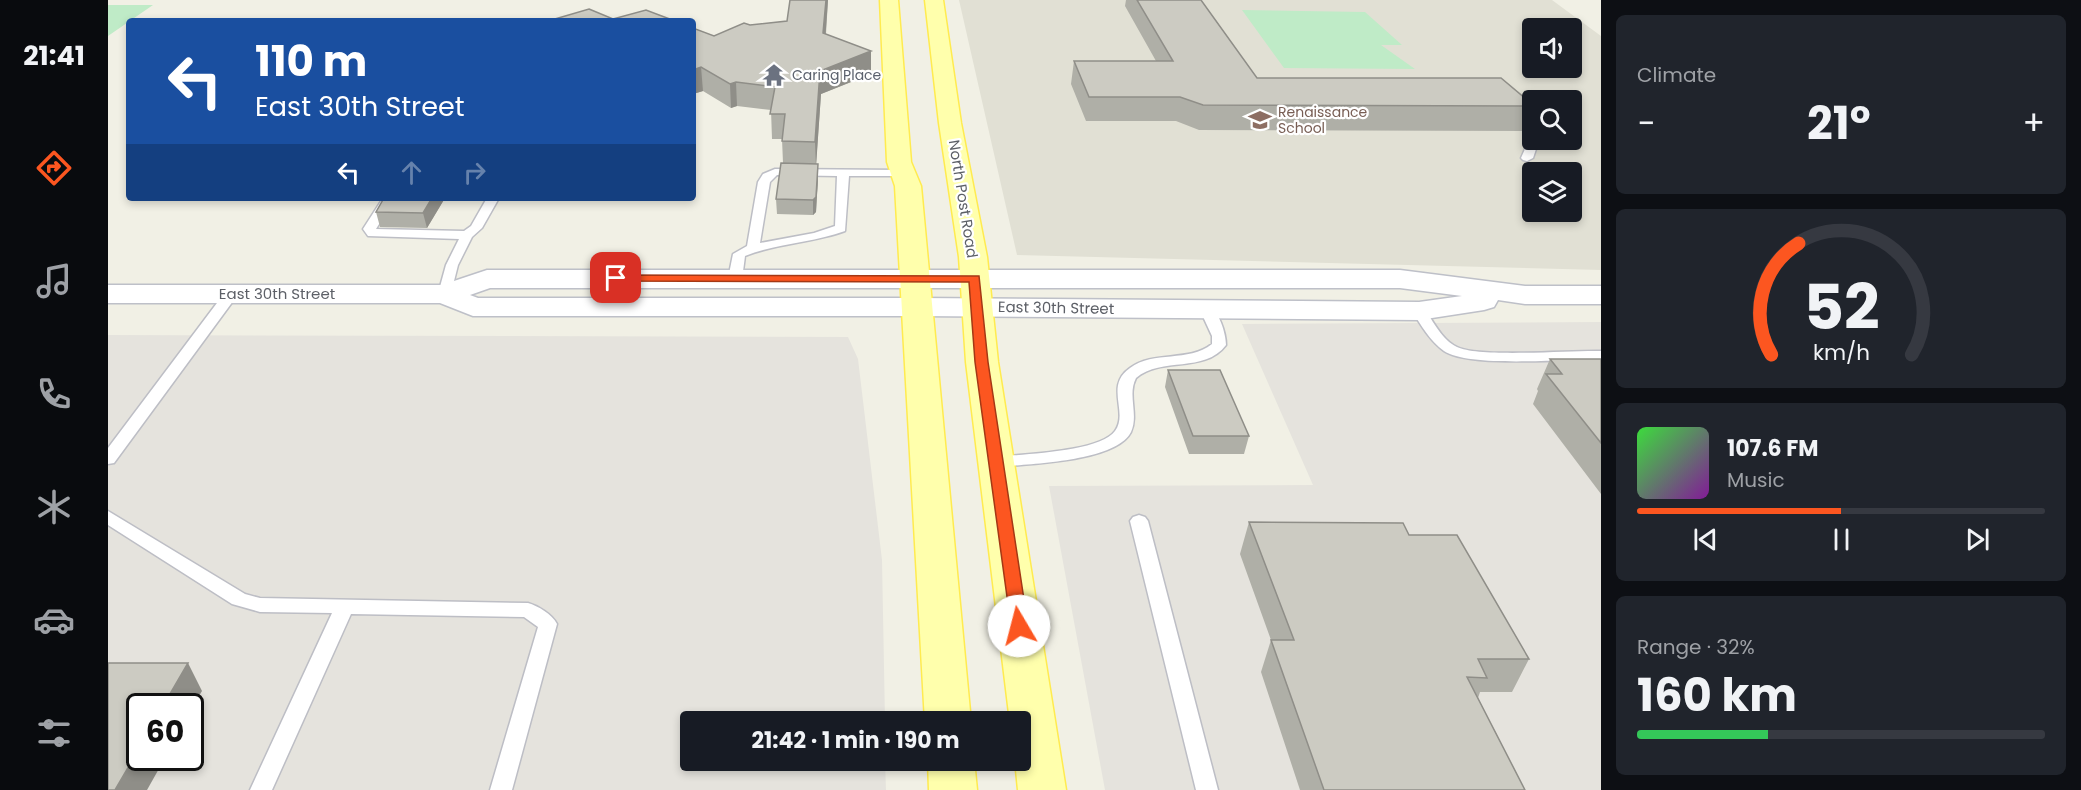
<!DOCTYPE html>
<html lang="en">
<head>
<meta charset="utf-8">
<style>
	body { margin:0; font-family:Poppins,sans-serif; background:#20242c; color:#f1f3f6; height:100vh; display:flex; flex-direction:column; font-size:22px; white-space:nowrap }
	* { box-sizing:border-box; margin:0 }
	p { font-size:20px; color:#9ea1a6 }
	.icon { flex:none; width:33px; height:33px; fill:none; stroke:currentColor; stroke-width:2; stroke-linecap:round; stroke-linejoin:round }
	.map { position:relative; flex:1; overflow:hidden }
	.sheet { display:flex; flex-direction:column; gap:15px; padding:15px; background:#0d0f14; width:480px }
	.sheet>* { flex:none }
	.guide { position:absolute; left:18px; top:18px; width:570px; height:183px; border-radius:6px; box-shadow:0 3px 9px #0003; background:#1a4fa0; color:#fff; overflow:hidden }
	.buttons { position:absolute; left:1414px; top:18px; display:grid; gap:12px }
	.buttons a { display:grid; place-items:center; width:60px; height:60px; border-radius:6px; background:#171b24; box-shadow:0 3px 9px #0003; font-size:30px }
	.speed { position:absolute; left:18px; top:693px; display:flex; gap:12px; font-size:30px; font-weight:700; text-align:center }
	.speed>* { display:grid; place-content:center; width:78px; height:78px; border-radius:50%; background:#171b24; box-shadow:0 3px 9px #0003; line-height:1 }
	.speed .limit { border:3px solid #111; border-radius:9px; background:#fff; color:#111 }
	.pin { position:absolute; display:grid; place-items:center; width:51px; height:51px; color:#fff; margin:-26px; border-radius:12px; box-shadow:0 3px 9px #0006 }
	.me { position:absolute; width:66px; margin:-33px; rotate:352deg; stroke-linejoin:round; filter:drop-shadow(0 0 4px #0008) }
	.turn { display:flex; align-items:center; gap:21px; height:126px; padding:0 30px; font-size:27px }
	.turn .icon { width:78px; height:78px; stroke-width:2.5 }
	.turn b { display:block; font-size:42px; line-height:51px }
	.lanes { display:flex; align-items:center; height:57px; padding:0 30px; background:#0003; justify-content:center; gap:30px; direction:ltr }
	.lanes .off { opacity:.35 }
	.big { font-size:45px; font-weight:700; line-height:1.1 }
	.sheet .tile { flex:1; display:flex; flex-direction:column; justify-content:center; gap:9px; min-width:0; padding:0 21px; border-radius:9px; background:#20242c }
	.sheet .dial { align-items:center; gap:0 }
	.dial svg { height:156px; overflow:visible; fill:none; stroke:#363941; stroke-width:7; stroke-linecap:round; text-anchor:middle }
	.dial text { fill:#f1f3f6; stroke:none }
	.song { display:flex; align-items:center; gap:18px }
	.cover { width:72px; height:72px; border-radius:9px; background:linear-gradient(135deg,hsl(120 70% 55%),hsl(290 70% 35%)) }
	.played { height:6px; border-radius:3px; background:linear-gradient(90deg,#fc5620 50%,#363941 50%) }
	.keys { display:flex; justify-content:space-around; direction:ltr }
	.heat { display:flex; justify-content:space-between; align-items:center; font-size:33px; direction:ltr }
	.charge { height:9px; border-radius:4px; background:linear-gradient(90deg,#34c759 32%,#363941 0) }
	.trip { position:absolute; left:572px; top:711px; width:351px; height:60px; border-radius:6px; background:#171b24; box-shadow:0 3px 9px #0003; font-weight:700; line-height:60px; text-align:center }
	main { display:flex; flex:1; min-height:0 }
	.tab-bar { display:flex; flex-direction:column; width:108px; justify-content:space-around; align-items:center; background:#090b0e; color:#9ea1a6 }
	.tab-bar .icon { width:42px; height:42px }
	.tab-bar .active { color:#fc5620 }
	.tab-bar b { font-size:27px; color:#f1f3f6 }
	.map>svg:first-child { display:block }
	.industrial { fill:#e5e3dd; fill-rule:evenodd }
	.education { fill:#e1e0d4; fill-rule:evenodd }
	.green { fill:#bfebc7 }
	.lines { fill:none; stroke-linecap:round; stroke-linejoin:round }
	.service-casing { stroke:#bdbec5; stroke-width:3 }
	.secondary-casing { stroke:#bec0c8; stroke-width:3 }
	.primary-casing { stroke:#ffeb50; stroke-width:3 }
	.service { fill:#fff; fill-rule:evenodd }
	.secondary { fill:#fff; fill-rule:evenodd }
	.primary { fill:#ffffac; fill-rule:evenodd }
	.wall { fill:#afafa7 }
	.shaded-wall { fill:#8f8e88 }
	.building { fill:#cccbc2; stroke:#8f8e88; stroke-width:1.5 }
	.route { fill:#fc5620; stroke:#a43815; stroke-width:1.5 }
	.labels { text-anchor:middle; stroke-width:4.5; stroke-linejoin:round; paint-order:stroke }
	.far-worship-label { font-size:14px; fill:#5b616d; stroke:#fff; text-anchor:start }
	.far-education-label { font-size:14px; fill:#785e54; stroke:#fff; text-anchor:start }
	.street-label { font-size:15px; fill:#5d6067; stroke:#fff }
</style>
</head>
<body>
<main>
<nav class="tab-bar">
<b>21:41</b>
<svg class="icon active" aria-label="directions" viewBox="0 0 24 24"><path d="M12 3l9 9-9 9-9-9zM9 14v-3h6M13 9l2 2-2 2"/></svg>
<svg class="icon" aria-label="music" viewBox="0 0 24 24"><path d="M9 18V5l10-2v13"/><circle cx="6" cy="18" r="3"/><circle cx="16" cy="16" r="3"/></svg>
<svg class="icon" aria-label="phone" viewBox="0 0 24 24"><path d="M5 4h4l2 5-3 2q2 4 5 5l2-3 5 2v4C11 20 4 13 5 4z"/></svg>
<svg class="icon" aria-label="climate" viewBox="0 0 24 24"><path d="M12 3v18M4 7l16 10M4 17L20 7"/></svg>
<svg class="icon" aria-label="car" viewBox="0 0 24 24"><path d="M5 17H2v-5l4-1 3-4h7l3 4 3 1v5h-3M9 17h6M6 11h13"/><circle cx="7" cy="17" r="2"/><circle cx="17" cy="17" r="2"/></svg>
<svg class="icon" aria-label="filters" viewBox="0 0 24 24"><path d="M4 7h16M4 17h16"/><circle cx="9" cy="7" r="2"/><circle cx="15" cy="17" r="2"/></svg>
</nav>
<div class="map">
<svg width="1493" height="790" viewBox="0 0 1493 790">
	<rect width="100%" height="100%" fill="#f1f0e5"/>
	<path class="industrial" d="M1493,322v468h-496l-56,-304 264,-1 -71,-161z
		M0,335l740,2 10,22 24,201 3,161 -195,1v38l195,1 1,29h-778zM32,706h50v52h-50z"/>
	<path class="education" d="M851,0h593l49,36v234l-584,-15zM1425,28h39v40h-39zM1425,100h39v40h-39zM1425,172h39v40h-39z"/>
	<path class="green" d="M0,5h45l-45,31z
		M1134,10l123,2 37,33h-21l34,24 -131,-1z"/>
	<g class="lines">
		<g class="service-casing">
			<path id="service" d="M1425,137v3h6l-6,18 -6,3 -4,-1 -2,-2 8,-18z
				M667,169l128,1 6,3 -6,3h-54l-4,55c-32,12 -68,12 -100,25l-3,23 -7,4 -5,-1 -2,-3 5,-25 14,-8 11,-64 5,-8zM669,175l60,1 -2,50 -21,7 -54,10 10,-61z
				M275,198h12l-19,31 88,2 7,-5 16,-28h12l-17,30 -10,9 -14,28 -8,32 -5,1 -7,-4 8,-29 13,-26 -91,-3 -5,-7z
				M123,290l5,1 2,3 -2,3 -122,166 -6,1v-16l118,-157z
				M1099,306c12,3 19,28 19,39 -22,29 -64,11 -90,33 -9,17 3,36 -5,54 -15,30 -104,32 -135,35l-6,-1 -2,-4 2,-4 6,-1c26,-3 104,-5 119,-26 14,-19 -11,-45 15,-63 24,-18 58,-5 82,-24v-8l-12,-26z
				M1311,307l5,1c9,13 18,32 33,39 23,11 114,3 144,4v8c-34,0 -132,9 -157,-8 -14,-10 -23,-26 -32,-40z
				M0,511l137,83 15,4 268,5c10,3 24,11 29,21l-45,166h-22l48,-163 -14,-10 -173,-3 -79,176h-22l82,-177 -72,-1 -28,-8 -124,-79z
				M1031,515l6,2 3,4 70,269h-22l-66,-269 3,-4z"/>
		</g>
		<g class="secondary-casing">
			<path id="secondary" d="M379,270h913l125,16h76v18h-76l-27,-4 -4,7 -10,3 -65,10 -502,-4h-444l-33,-13h-332v-18h334zM382,288h910l62,8 -43,6 -502,-4h-439l-8,-3z"/>
		</g>
		<g class="primary-casing">
			<path id="primary" d="M772,0h18l13,162 10,24 50,536h-46l-30,-536 -8,-24z
				M817,0h18l18,123 26,134 11,105 68,428h-48l-3,-30h5v-38h-10l-44,-360 -7,-105 -20,-134z
				M820,760h46l3,30h-48z"/>
		</g>
		<use href="#service" class="service"/>
		<use href="#secondary" class="secondary"/>
		<use href="#primary" class="primary"/>
	</g>
	<path class="wall" d="M682,0h38l-2,34 45,17v23l-50,20 -5,70h2v14l-2,34 -3,3 -36,-1 -1,-15 7,-36 -1,-24h-10l-1,-29 -34,-4 -6,2 -28,-17 -10,3v-66l21,8 36,-11 37,-4z
		M1018,0h75l56,78 276,27v6l-7,20 -327,-1 -23,-9h-90l-15,-37 3,-23h82l-31,-55z
		M337,198l-18,30 -47,-1 -4,-15z
		M1442,359h51v135l-68,-90 5,-13 -1,-2z
		M1060,370l81,66 -5,18h-55l-24,-67z
		M1141,522l160,13 120,124 -17,33h-32l-2,6 47,92h-225l-39,-118 10,-32 -31,-86z"/>
	<path class="shaded-wall" d="M718,0h2l-4,56 -1,-23z
		M763,51v23l-50,20 -5,73 -1,-25 5,-71z
		M593,67l2,24 -10,3v-24z
		M628,82l1,24 -6,2 -1,-24z
		M710,164v14l-2,34 -3,3v-15z
		M324,198h13l-18,30 -4,-15z
		M80,663l14,28 -12,20v-5h-27z
		M32,747v11h25l-18,32h-32z"/>
	<path class="building" d="M682,0h36l-3,33 48,18 -51,20 -5,71 -33,-1 3,-27h-15l5,-27 -39,-5 -6,2 -29,-17 -8,3v-42l21,8 30,-13 6,2 37,-4z
		M1029,0h64l56,78h244l32,27v1l-330,-1 -23,-8h-91l-15,-36h99z
		M481,9l24,10 33,-9 29,11h-127z
		M673,163l37,1 -2,33 -3,3 -37,-1z
		M276,198h48l-9,15 -47,-1z
		M1442,359h51v84l-55,-69h16z
		M1060,370h52l29,66h-56z
		M1141,522l154,1 6,12h48l72,124h-51l9,19 -20,-1 58,113h-201l-53,-150h23z
		M0,663h80l-25,43h-23v41l-25,43h-7z"/>
	<path class="route" d="M508,275l363,1 9,86 40,264 -3,5 -6,2 -6,-2 -2,-5 -36,-264 -6,-80 -357,-1v-5z"/>
	<defs>
		<g id="temple-bare" transform="scale(1.8)"><path d="M0-6L5-2H3V0L6.5 2.5H4V6H1.5V3h-3V6H-4V2.5H-6.5L-3 0V-2H-5Z" fill="#6b7280" stroke="#fff" stroke-width="2.5" paint-order="stroke"/></g>
		<g id="school-bare" transform="scale(1.8)"><path d="M0-5L7-2L0 1L-7-2ZM-4 1L0 2.5L4 1V4Q0 6-4 4Z" fill="#8d6e63" stroke="#fff" stroke-width="2.5" paint-order="stroke"/></g>
	</defs>
	<g fill-rule="evenodd">
		<use href="#temple-bare" x="666" y="75"/>
		<use href="#school-bare" x="1152" y="120"/>
	</g>
	<g class="labels">
		<g class="far-worship-label">
			<text x="684" y="80">Caring Place</text>
		</g>
		<g class="far-education-label">
			<text x="1170" y="117">Renaissance<tspan x="1170" dy="16">School</tspan></text>
		</g>
		<g class="street-label">
			<text transform="translate(855 199) rotate(81)" y="5">North Post Road</text>
			<text x="169" y="299">East 30th Street</text>
			<text transform="translate(948 308) rotate(1)" y="5">East 30th Street</text>
		</g>
	</g>
</svg>
<div class="buttons">
<a><svg class="icon" aria-label="sound" viewBox="0 0 24 24"><path d="M4 9h4l5-4v14l-5-4H4zM17 9q2 3 0 6"/></svg></a>
<a><svg class="icon" aria-label="search" viewBox="0 0 24 24"><circle cx="10" cy="10" r="6"/><path d="M15 15l6 6"/></svg></a>
<a><svg class="icon" aria-label="layers" viewBox="0 0 24 24"><path d="M12 4l9 5-9 5-9-5zM3 14l9 5 9-5"/></svg></a>
</div>
<div class="speed"><div class="limit">60</div></div>
<div class="pin" style="left:508px;top:278px;background:#d93025"><svg class="icon" aria-label="arrive" viewBox="0 0 24 24"><path d="M6 21V4h12l-3 4 3 4H6"/></svg></div>
<svg class="me" style="left:911px;top:626px" viewBox="-20 -20 40 40"><circle r="19" fill="#fff"/><path d="M0-13L10 11 0 6-10 11z" fill="#fc5620"/></svg>
<div class="trip">21:42 · 1 min · 190 m</div>
<div class="guide">
<div class="turn"><svg class="icon" aria-label="left" viewBox="0 0 24 24"><path d="M17 20v-9H6M10 6l-5 5 5 5"/></svg><div><b>110 m</b>East 30th Street</div></div>
<div class="lanes"><svg class="icon" aria-label="left" viewBox="0 0 24 24"><path d="M17 20v-9H6M10 6l-5 5 5 5"/></svg><svg class="icon off" aria-label="ahead" viewBox="0 0 24 24"><path d="M12 20V5M6 11l6-6 6 6"/></svg><svg class="icon off" aria-label="right" viewBox="0 0 24 24"><path d="M7 20v-9h11M14 6l5 5-5 5"/></svg></div>
</div>
</div>
<section class="sheet">
<div class="tile"><p>Climate</p>
<div class="heat"><a>−</a><b class="big">21°</b><a>+</a></div>
</div>
<div class="tile dial"><svg viewBox="0 0 100 80">
<path d="M14 69A42 42 0 1 1 86 69"/>
<path d="M14 69A42 42 0 0 1 28 12" stroke="#fc5620"/>
<text x="50" y="56" font-size="32" font-weight="700">52</text>
<text x="50" y="72" font-size="11">km/h</text>
</svg></div>
<div class="tile">
<div class="song"><i class="cover"></i><div><b>107.6 FM</b><p>Music</p></div></div>
<div class="played"></div>
<div class="keys"><svg class="icon" aria-label="previous" viewBox="0 0 24 24"><path d="M18 5L8 12l10 7zM5 5v14"/></svg><svg class="icon" aria-label="pause" viewBox="0 0 24 24"><path d="M8 5v14M16 5v14"/></svg><svg class="icon" aria-label="next" viewBox="0 0 24 24"><path d="M6 5l10 7-10 7zM19 5v14"/></svg></div>
</div>
<div class="tile"><p>Range · 32%</p><b class="big">160 km</b><div class="charge"></div></div>
</section>
</main>
</body>
</html>
